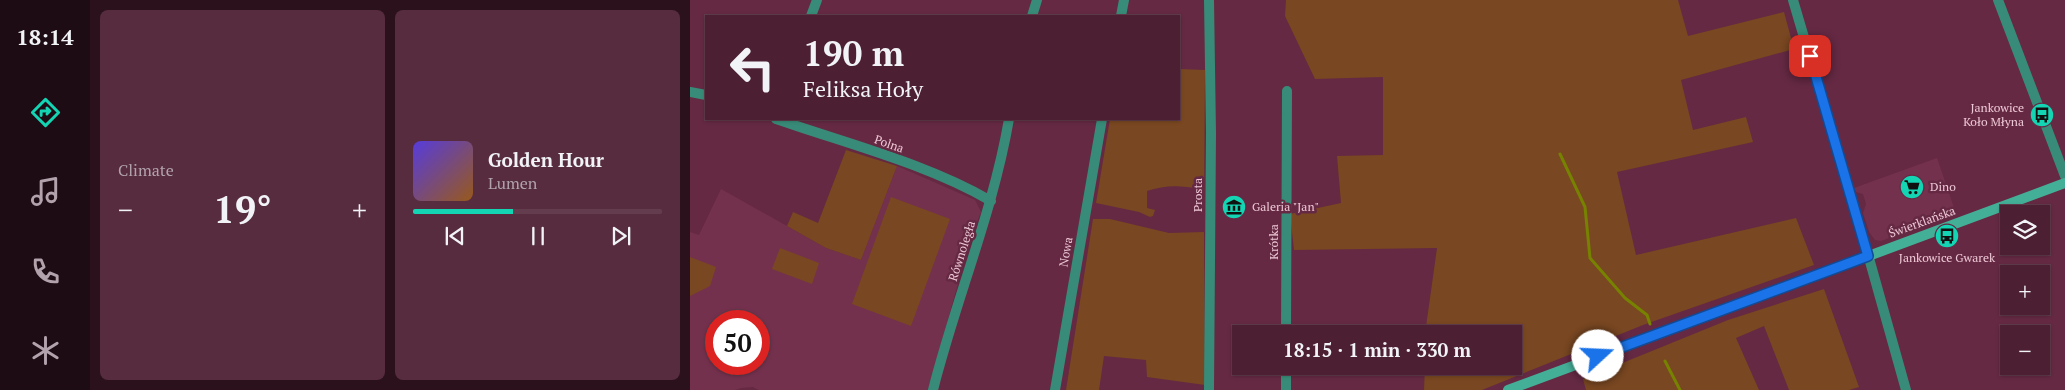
<!DOCTYPE html>
<html lang="en">
<head>
<meta charset="utf-8">
<style>
	body { margin:0; font-family:"PT Serif",serif; background:#562c3e; color:#f1f3f6; height:100vh; display:flex; flex-direction:column; font-size:19px; white-space:nowrap }
	* { box-sizing:border-box; margin:0 }
	p { font-size:16px; color:#b2a2ac }
	.icon { flex:none; width:28px; height:28px; fill:none; stroke:currentColor; stroke-width:2; stroke-linecap:round; stroke-linejoin:round }
	.map { position:relative; flex:1; overflow:hidden }
	.side { display:flex; flex-direction:column; gap:10px; padding:10px; background:#2a111c; width:600px }
	.side>* { flex:none }
	.hud { position:absolute; left:15px; top:15px; width:475px; height:105px; border-radius:0px; box-shadow:0 1px 4px #0004,0 0 0 1px #633d4d; background:#4c1f32; color:#f1f3f6; overflow:hidden }
	.tools { position:absolute; left:1310px; top:205px; display:grid; gap:10px }
	.tools a { display:grid; place-items:center; width:50px; height:50px; border-radius:0px; background:#4c1f32; box-shadow:0 1px 4px #0004,0 0 0 1px #633d4d; font-size:25px }
	.speed { position:absolute; left:15px; top:310px; display:flex; gap:10px; font-size:25px; font-weight:700; text-align:center }
	.speed>* { display:grid; place-content:center; width:65px; height:65px; border-radius:50%; background:#4c1f32; box-shadow:0 1px 4px #0004,0 0 0 1px #633d4d; line-height:1 }
	.speed .limit { border:8px solid #d22; background:#fff; color:#111 }
	.pin { position:absolute; display:grid; place-items:center; width:42px; height:42px; color:#fff; margin:-21px; border-radius:10px; box-shadow:0 2px 8px #0006 }
	.me { position:absolute; width:55px; margin:-28px; rotate:70deg; stroke-linejoin:round; filter:drop-shadow(0 0 4px #0008) }
	.turn { display:flex; align-items:center; gap:18px; height:105px; padding:0 15px; font-size:22px }
	.turn .icon { width:65px; height:65px; stroke-width:2.5 }
	.turn b { display:block; font-size:35px; line-height:42px }
	.big { font-size:38px; font-weight:600; line-height:1.1 }
	.side .card { flex:1; display:flex; flex-direction:column; justify-content:center; gap:8px; min-width:0; padding:0 18px; border-radius:8px; background:#562c3e }
	.song { display:flex; align-items:center; gap:15px }
	.cover { width:60px; height:60px; border-radius:8px; background:linear-gradient(135deg,hsl(250 70% 55%),hsl(30 70% 35%)) }
	.played { height:5px; border-radius:2px; background:linear-gradient(90deg,#13d5b3 40%,#633d4d 40%) }
	.keys { display:flex; justify-content:space-around; direction:ltr }
	.heat { display:flex; justify-content:space-between; align-items:center; font-size:28px; direction:ltr }
	.side .tiles { flex:1; display:grid; gap:10px; grid-template-columns:repeat(2,1fr) }
	.trip { position:absolute; left:542px; top:325px; width:290px; height:50px; border-radius:0px; background:#4c1f32; box-shadow:0 1px 4px #0004,0 0 0 1px #633d4d; font-weight:600; line-height:50px; text-align:center }
	main { display:flex; flex:1; min-height:0 }
	.dock { display:flex; flex-direction:column; width:90px; justify-content:space-around; align-items:center; background:#1e0c14; color:#b2a2ac }
	.dock .icon { width:35px; height:35px }
	.dock .on { color:#13d5b3 }
	.dock b { font-size:22px; color:#f1f3f6 }
	.map>svg:first-child { display:block }
	.built { fill:#74314e; fill-rule:evenodd }
	.green { fill:#794721 }
	.lines { fill:none; stroke-linecap:round; stroke-linejoin:round }
	.stream { stroke:#768200; stroke-width:3 }
	.minor { stroke:#388b78; stroke-width:10 }
	.tertiary { stroke:#388b78; stroke-width:10 }
	.secondary { stroke:#44af97; stroke-width:10 }
	.route-casing { stroke:#114b97; stroke-width:12 }
	.route { stroke:#1a73e8; stroke-width:9 }
	.labels { text-anchor:middle; stroke-width:5; stroke-linejoin:round; paint-order:stroke }
	.poi-label { font-size:12px; fill:#eec8d5; stroke:#652943; text-anchor:start }
	.street-label { font-size:12px; fill:#eec8d5; stroke:#652943 }
</style>
</head>
<body>
<main>
<nav class="dock">
<b>18:14</b>
<svg class="icon on" aria-label="directions" viewBox="0 0 24 24"><path d="M12 3l9 9-9 9-9-9zM9 14v-3h6M13 9l2 2-2 2"/></svg>
<svg class="icon" aria-label="music" viewBox="0 0 24 24"><path d="M9 18V5l10-2v13"/><circle cx="6" cy="18" r="3"/><circle cx="16" cy="16" r="3"/></svg>
<svg class="icon" aria-label="phone" viewBox="0 0 24 24"><path d="M5 4h4l2 5-3 2q2 4 5 5l2-3 5 2v4C11 20 4 13 5 4z"/></svg>
<svg class="icon" aria-label="climate" viewBox="0 0 24 24"><path d="M12 3v18M4 7l16 10M4 17L20 7"/></svg>
</nav>
<section class="side">
<div class="tiles">
<div class="card"><p>Climate</p>
<div class="heat"><a>−</a><b class="big">19°</b><a>+</a></div>
</div>
<div class="card">
<div class="song"><i class="cover"></i><div><b>Golden Hour</b><p>Lumen</p></div></div>
<div class="played"></div>
<div class="keys"><svg class="icon" aria-label="previous" viewBox="0 0 24 24"><path d="M18 5L8 12l10 7zM5 5v14"/></svg><svg class="icon" aria-label="pause" viewBox="0 0 24 24"><path d="M8 5v14M16 5v14"/></svg><svg class="icon" aria-label="next" viewBox="0 0 24 24"><path d="M6 5l10 7-10 7zM19 5v14"/></svg></div>
</div>
</div>
</section>
<div class="map">
<svg width="1375" height="390" viewBox="0 0 1375 390">
	<rect width="100%" height="100%" fill="#652943"/>
	<path class="built" d="M1247,158l18,53 -9,6 -65,24 -6,-1 -6,-8 -6,-19 3,-9 -3,-10 -7,-2 -2,-4z
		M207,166l78,34 6,12 -9,22 -44,156h-169l-6,-3 -12,1 -6,2h-45v-158l9,3 22,-46 105,59 35,12zM26,321h43v43h-43z"/>
	<path class="green" d="M596,0h392l10,36 96,-24 10,37 -113,31 12,50 53,-13 7,25 -136,30 19,83 160,-37 18,47 -171,60 -161,65h-58l1,-24h89v-32h-89l12,-86 -143,2 -4,-36 51,-11 -4,-47 46,-1v-78l-68,2 -30,-63z
		M489,69l26,1 -1,141 -5,1v-23c-18,-4 -35,-4 -52,2v17l8,2 -2,6 -3,1 -11,-5 -43,-9 14,-84h69z
		M156,150l51,16 -36,94 -35,-12 -39,-22 6,-14 25,11z
		M201,197l59,22 -39,107 -59,-22z
		M403,219h17l59,14 35,-1 1,153 -58,-8 -1,-17 -42,-4 -5,34h-33z
		M90,248l39,15 -7,21 -40,-15z
		M0,257l26,10 -6,19 -20,10z
		M1134,289l35,98 -10,3h-60l-25,-64 -28,12 23,52h-173l-3,-11 145,-59z"/>
	<g class="lines">
		<path class="stream" d="M870,154l25,53 5,51 35,40 22,17 3,9
			M975,361l15,29"/>
		<path class="minor" d="M519,0l2,133 -2,257
			M1103,0l74,251 39,139
			M1308,0l67,176
			M121,16l6,-16
			M342,16l5,-16
			M0,92l16,3
			M86,119c69,24 152,45 215,82
			M596,334l1,-243
			M243,390c23,-91 60,-178 76,-271
			M596,390v-24"/>
		<path class="tertiary" d="M431,16l3,-16
			M365,390l47,-271"/>
		<path class="secondary" d="M818,390l557,-207"/>
	</g>
	<g class="lines">
		<g class="route-casing">
			<path id="route" d="M908,356l270,-100 -58,-200"/>
		</g>
		<use href="#route" class="route"/>
	</g>
	<defs>
		<g id="bus-disc" transform="scale(1.25)"><circle r="9.5" fill="#13d5b3" stroke="#652943"/><path d="M-5-6H5V4H4V6H2V4H-2V6H-4V4H-5ZM-3.5-4V0h7V-4ZM-3.5 1.2v1.5H-2V1.2ZM2 1.2v1.5H3.5V1.2Z" fill="#111"/></g>
		<g id="supermarket-disc" transform="scale(1.25)"><circle r="9.5" fill="#13d5b3" stroke="#652943"/><path d="M-6-5.5h2.5l.6 2H6L4.5 2H-2.5L-4.4-4H-6ZM-1.5 3.2a1.3 1.3 0 1 0 .1 0ZM3 3.2a1.3 1.3 0 1 0 .1 0Z" fill="#111"/></g>
		<g id="museum-disc" transform="scale(1.25)"><circle r="9.5" fill="#13d5b3" stroke="#652943"/><path d="M0-6L6-3V-2H-6V-3ZM-5-1h2V3h-2ZM-1-1h2V3h-2ZM3-1h2V3H3ZM-6 4H6V6H-6Z" fill="#111"/></g>
	</defs>
	<g fill-rule="evenodd">
		<use href="#bus-disc" x="1352" y="115"/>
		<use href="#supermarket-disc" x="1222" y="187"/>
		<use href="#museum-disc" x="544" y="207"/>
		<use href="#bus-disc" x="1257" y="236"/>
	</g>
	<g class="labels">
		<g class="poi-label">
			<text x="1334" y="112" text-anchor="end">Jankowice<tspan x="1334" dy="14">Koło Młyna</tspan></text>
			<text x="1240" y="191">Dino</text>
			<text x="562" y="211">Galeria "Jan"</text>
			<text x="1257" y="262" text-anchor="middle">Jankowice Gwarek</text>
		</g>
		<g class="street-label">
			<text transform="translate(199 144) rotate(19)" y="4">Polna</text>
			<text transform="translate(508 195) rotate(-90)" y="4">Prosta</text>
			<text transform="translate(1232 222) rotate(-20)" y="4">Świerklańska</text>
			<text transform="translate(584 242) rotate(-90)" y="4">Krótka</text>
			<text transform="translate(272 251) rotate(-72)" y="4">Równoległa</text>
			<text transform="translate(376 252) rotate(-80)" y="4">Nowa</text>
		</g>
	</g>
</svg>
<div class="tools">
<a><svg class="icon" aria-label="layers" viewBox="0 0 24 24"><path d="M12 4l9 5-9 5-9-5zM3 14l9 5 9-5"/></svg></a>
<a>+</a>
<a>−</a>
</div>
<div class="speed"><div class="limit">50</div></div>
<div class="pin" style="left:1120px;top:56px;background:#d93025"><svg class="icon" aria-label="arrive" viewBox="0 0 24 24"><path d="M6 21V4h12l-3 4 3 4H6"/></svg></div>
<svg class="me" style="left:908px;top:356px" viewBox="-20 -20 40 40"><circle r="19" fill="#fff"/><path d="M0-13L10 11 0 6-10 11z" fill="#1a73e8"/></svg>
<div class="trip">18:15 · 1 min · 330 m</div>
<div class="hud">
<div class="turn"><svg class="icon" aria-label="left" viewBox="0 0 24 24"><path d="M17 20v-9H6M10 6l-5 5 5 5"/></svg><div><b>190 m</b>Feliksa Hoły</div></div>
</div>
</div>
</main>
</body>
</html>
